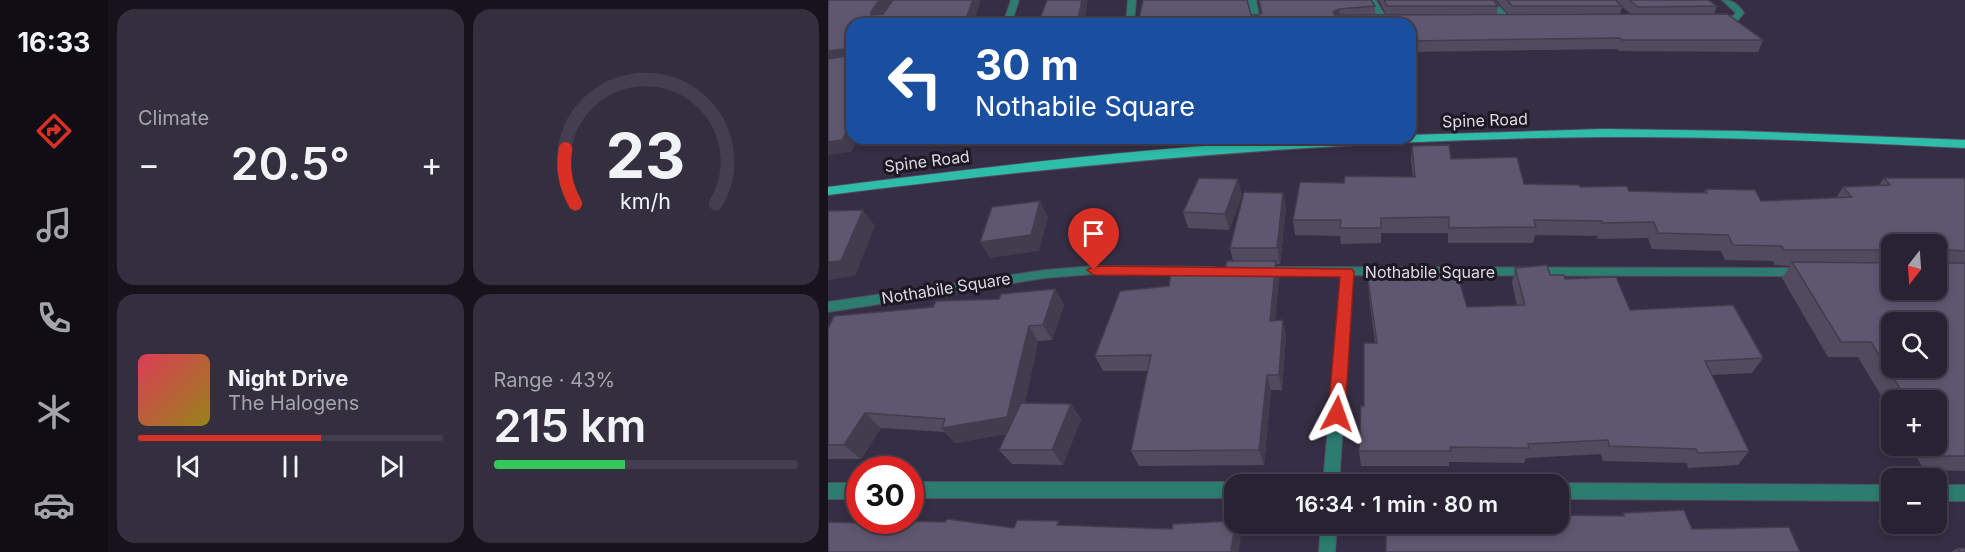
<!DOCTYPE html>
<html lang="en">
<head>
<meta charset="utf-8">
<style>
	body { margin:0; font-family:Inter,sans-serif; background:#342f3f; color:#f1f3f6; height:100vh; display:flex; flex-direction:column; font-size:22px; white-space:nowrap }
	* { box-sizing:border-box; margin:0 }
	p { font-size:20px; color:#a5a4ac }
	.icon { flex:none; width:33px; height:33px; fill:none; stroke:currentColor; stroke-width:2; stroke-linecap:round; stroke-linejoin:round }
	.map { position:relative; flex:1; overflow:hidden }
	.drawer { display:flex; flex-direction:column; gap:9px; padding:9px; background:#16131c; width:720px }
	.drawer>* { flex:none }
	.guide { position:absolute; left:18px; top:18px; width:570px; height:126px; border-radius:18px; box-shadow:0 3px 9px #0003,0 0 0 2px #443f4e; background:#1a4fa0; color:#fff; overflow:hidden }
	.needle { width:39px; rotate:197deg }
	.tools { position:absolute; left:1053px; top:234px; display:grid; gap:12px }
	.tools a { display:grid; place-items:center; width:66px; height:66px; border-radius:12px; background:#282233; box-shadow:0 3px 9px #0003,0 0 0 2px #443f4e; font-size:30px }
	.speed { position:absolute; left:18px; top:456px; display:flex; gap:12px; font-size:30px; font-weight:700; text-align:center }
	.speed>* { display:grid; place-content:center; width:78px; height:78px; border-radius:50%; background:#282233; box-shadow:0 3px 9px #0003,0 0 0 2px #443f4e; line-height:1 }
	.speed .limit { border:9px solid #d22; background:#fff; color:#111 }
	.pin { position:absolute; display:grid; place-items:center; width:51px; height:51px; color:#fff; margin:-62px -26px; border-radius:50% 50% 50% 0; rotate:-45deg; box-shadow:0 0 6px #0007 }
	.pin .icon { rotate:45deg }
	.me { position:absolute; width:66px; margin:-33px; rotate:4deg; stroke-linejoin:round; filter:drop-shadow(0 0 4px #0008) }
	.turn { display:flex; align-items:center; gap:21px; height:126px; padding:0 30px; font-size:27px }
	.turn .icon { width:78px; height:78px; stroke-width:2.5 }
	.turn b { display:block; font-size:42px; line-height:51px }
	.big { font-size:45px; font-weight:600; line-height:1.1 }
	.drawer .card { flex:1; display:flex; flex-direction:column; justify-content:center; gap:9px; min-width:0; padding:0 21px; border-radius:18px; background:#342f3f }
	.drawer .dial { align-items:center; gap:0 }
	.dial svg { height:156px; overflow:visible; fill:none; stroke:#443f4e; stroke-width:7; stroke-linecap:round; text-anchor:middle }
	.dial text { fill:#f1f3f6; stroke:none }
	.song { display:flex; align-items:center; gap:18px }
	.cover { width:72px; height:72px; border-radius:9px; background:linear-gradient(135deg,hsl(350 70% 55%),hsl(50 70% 35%)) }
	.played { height:6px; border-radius:3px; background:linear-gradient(90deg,#d93025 60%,#443f4e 60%) }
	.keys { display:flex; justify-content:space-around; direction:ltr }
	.heat { display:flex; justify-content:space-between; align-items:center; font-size:33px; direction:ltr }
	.charge { height:9px; border-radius:4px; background:linear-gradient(90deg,#34c759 43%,#443f4e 0) }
	.drawer .tiles { flex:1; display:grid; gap:9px; grid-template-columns:repeat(2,1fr) }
	.trip { position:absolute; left:396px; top:474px; width:345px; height:60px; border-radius:18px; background:#282233; box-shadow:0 3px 9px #0003,0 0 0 2px #443f4e; font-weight:600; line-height:60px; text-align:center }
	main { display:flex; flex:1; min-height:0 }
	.tab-bar { display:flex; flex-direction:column; width:108px; justify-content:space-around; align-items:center; background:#100e14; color:#a5a4ac }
	.tab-bar .icon { width:42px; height:42px }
	.tab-bar .selected { color:#d93025 }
	.tab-bar b { font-size:27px; color:#f1f3f6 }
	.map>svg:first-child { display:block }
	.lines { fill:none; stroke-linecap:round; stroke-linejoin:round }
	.minor-casing { stroke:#544d61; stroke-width:2 }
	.primary-casing { stroke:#544d61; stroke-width:2 }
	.minor { fill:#2c7c6f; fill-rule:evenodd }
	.primary { fill:#2ebda9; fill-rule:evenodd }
	.wall { fill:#524b5f; fill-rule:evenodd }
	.shaded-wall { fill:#423d4e }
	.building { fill:#5f576f; stroke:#423d4e; stroke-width:1.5; fill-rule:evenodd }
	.route { fill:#d93025; stroke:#8d1f18; stroke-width:1.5 }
	.labels { text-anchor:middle; stroke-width:6; stroke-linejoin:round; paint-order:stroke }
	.street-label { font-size:16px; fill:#ddd8e7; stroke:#1c1923 }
</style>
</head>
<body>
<main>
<nav class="tab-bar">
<b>16:33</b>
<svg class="icon selected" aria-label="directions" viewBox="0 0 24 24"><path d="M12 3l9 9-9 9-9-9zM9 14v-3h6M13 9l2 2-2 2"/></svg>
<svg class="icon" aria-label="music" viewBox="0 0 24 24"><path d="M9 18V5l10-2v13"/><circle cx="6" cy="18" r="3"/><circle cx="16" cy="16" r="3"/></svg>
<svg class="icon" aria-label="phone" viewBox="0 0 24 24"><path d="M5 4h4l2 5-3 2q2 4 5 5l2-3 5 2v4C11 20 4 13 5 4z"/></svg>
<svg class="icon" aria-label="climate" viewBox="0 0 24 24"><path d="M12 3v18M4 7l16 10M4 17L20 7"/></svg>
<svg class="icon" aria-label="car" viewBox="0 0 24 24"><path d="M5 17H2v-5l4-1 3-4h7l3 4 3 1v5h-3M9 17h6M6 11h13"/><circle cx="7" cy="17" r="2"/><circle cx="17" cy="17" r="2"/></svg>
</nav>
<section class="drawer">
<div class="tiles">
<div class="card"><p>Climate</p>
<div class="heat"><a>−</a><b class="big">20.5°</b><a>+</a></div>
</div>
<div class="card dial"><svg viewBox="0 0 100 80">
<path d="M14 69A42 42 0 1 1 86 69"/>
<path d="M14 69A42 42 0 0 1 9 41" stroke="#d93025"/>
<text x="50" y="56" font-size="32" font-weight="700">23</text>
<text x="50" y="72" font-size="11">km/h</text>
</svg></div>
<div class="card">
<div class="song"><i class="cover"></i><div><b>Night Drive</b><p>The Halogens</p></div></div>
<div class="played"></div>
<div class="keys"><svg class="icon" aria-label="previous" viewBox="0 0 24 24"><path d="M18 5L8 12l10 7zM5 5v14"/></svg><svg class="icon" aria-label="pause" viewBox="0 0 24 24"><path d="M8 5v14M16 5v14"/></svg><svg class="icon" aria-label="next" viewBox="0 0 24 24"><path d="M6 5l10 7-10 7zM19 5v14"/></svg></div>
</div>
<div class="card"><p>Range · 43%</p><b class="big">215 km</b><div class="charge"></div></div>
</div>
</section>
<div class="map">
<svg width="1137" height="552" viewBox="0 0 1137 552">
	<rect width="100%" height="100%" fill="#362e44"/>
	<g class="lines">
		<g class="minor-casing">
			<path id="minor" d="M183,0h8l-8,24h-8z
				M300,0h8l-2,24h-8z
				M420,0h8l5,24h-8z
				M540,0h8l12,21 -1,2h-6z
				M657,0h8l18,19v4h-6z
				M894,0c11,0 16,4 22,13l-6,7 -22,3v-4l17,-3 3,-3z
				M266,266l120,1 6,4 -6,4 -120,-1 -49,4 -217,34v-10l217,-32z
				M434,267l540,1 6,4 -6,4 -449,-1 -14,209h-16l18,-209h-79l-6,-4z
				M82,482h324l5,2h-5v14h-324z
				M0,483h32v16h-32z
				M730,483l334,2v16l-334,-2v-15h-3z
				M1108,485h29v16h-29z
				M493,524h16l-2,28h-16z"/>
		</g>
		<g class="primary-casing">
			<path id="primary" d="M776,129l136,2 225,9v8c-120,-6 -240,-12 -361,-11 -260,2 -518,25 -776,58v-8c193,-24 388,-49 582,-49v-3z"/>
		</g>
		<use href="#minor" class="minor"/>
		<use href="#primary" class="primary"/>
	</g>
	<path class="wall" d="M430,0h113l4,6v9h11l-7,-15h114l5,6 -1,9h12l-13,-15h212l9,6 -3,8 49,26 -5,12 -139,-1 -2,-2 -207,3v-28l-159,-9h8l2,-2zM794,7l9,7h-11z
		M584,146l112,38 105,7 75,2 2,-4 55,12 75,-3 7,-11 36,-2 5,-7h81v293l-41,-1 -14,-24h26v-46h-44v14l-34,-57h-30l-46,-79 8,-12 -15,-1 -2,-4 -48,-1 -4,-9 -69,-2 -4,-11 -50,1 -1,-3 -62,-1 -2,8h-85v-10h-67v10l-40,1 -1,-8 -45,-1 -2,-15 51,-37 69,-6 -2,-16zM1064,244h44l-44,46z
		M455,193l3,15 -6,56h-4l3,13 -4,44 8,-1 3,16 -4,54h-11l-7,75 -125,1 -8,-15 17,-80h-45l-8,-15 74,-70 56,-17 8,-8 -3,-13z
		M414,195l-13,35 -41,-2 -5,-16z
		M687,268l50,11 65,31 133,48 -11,15 -40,2 37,76 -11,14 -50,3 -1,-5 -84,-2 -2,-7 -75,4 -2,5 -75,-1v4h-88l-2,-15 5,-45 11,-63 -6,-47 -1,-16 99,27 50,-2 -5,-22z
		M227,289l9,16 -12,35 -14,1 -13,62 46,1 10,15 -18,46 -51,-1 -13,-14 7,-16 -51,9 -10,-11 -64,-4 -20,31h-33v-130z
		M1130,548l7,4h-14z"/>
	<path class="shaded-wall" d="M51,0h13l-15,23 -6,-8v-3z
		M145,0h8l-8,24h-9z
		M254,0h6l-4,24h-7z
		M511,9l1,11 -7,-8z
		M16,49l8,11 -24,3v-12z
		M24,123v15h7l-8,14 -23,3v-13z
		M410,179l4,16 -13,35 -4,-16z
		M455,193l3,15 -6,56 -3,-16z
		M212,201l8,16 -9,34 -49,7 -10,-16z
		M35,210l12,16 -20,50 -27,4v-18z
		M448,261l3,16 -6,60 -3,-16z
		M227,289l9,16 -12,35 -9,-15z
		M455,320l3,16 -4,54 -3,-15z
		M201,326l9,15 -19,91 -64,11 -13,-15z
		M439,375l4,15 -7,75 -5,-15z
		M243,404l10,15 -18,46 -11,-15z
		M37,413l16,15 -20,31 -17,-14z
		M407,524h1l5,10 -2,18h-8z"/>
	<path class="building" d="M0,0h51l-8,12v3l12,-1 10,-14h80l-9,24h-112v99l-10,17 -14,2v-83l18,-3 1,-5 -3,-2 -16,2z
		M219,0h35l-5,24h-39z
		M315,0h104l4,15h8l3,-2 -3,-13h112l4,6 -36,3 -6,3 2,3 392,-1 36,26h-141l-2,-2 -210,3v-17h-272z
		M556,0h109l5,6h-111z
		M679,0h108l7,6h-110z
		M801,0h79l9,6 -79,1z
		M621,145l2,14 66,-2 7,27 55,1 1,2 47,-1 2,5 78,2 -1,-4 49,1 6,11 91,-4 -9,-10 47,-2 -6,-7h81v73l-16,-1 -2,10 2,3h16v193h-24l-6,-10h1v-46h-29l-36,-58h-30l-49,-80 100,1v27h44v-46h-44v6h-108l-2,-4 -49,-1 -5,-10 -70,-2 -4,-11 -52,1v-2l-68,-1 2,7 -87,1v-11l-68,1v10h-41l1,-8h-48l7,-38 44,1 1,-7 70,1 -3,-31zM1064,322h44v46h-44z
		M371,178l39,1 -13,35 -42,-2z
		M416,192l39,1 -6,55h-47z
		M212,201l-9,34 -51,7 12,-35z
		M35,210l-22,51 -13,1v-51z
		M399,261h49l-6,60 13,-1 -4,55h-12l-8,75 -128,1 20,-96 -56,1 25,-65 49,-5 2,-13 54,-4z
		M719,265l3,10h14l1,4 51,-2 14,33 103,-5 30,53 -58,3 44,90 -51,2 -2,-4 -87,-3 -1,-6 -80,4 1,4 -79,-1 1,4h-92l2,-45h3v-63h13l-9,-63 89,-7 10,34 58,-2 -10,-37z
		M227,289l-12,36 -14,1 -22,91 -65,11 3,-9 -80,-6 -21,32h-16v-116l6,-13 99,-9 3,-6 63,-2 2,-5z
		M193,403l50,1 -19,46h-53z
		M856,510l8,19 97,-2 11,25h-414v-28h172v-9l66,1 -1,-3z
		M119,519l67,9 3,-8 42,1 -2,4 115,4 1,-5 61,-3v3h1l-4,28h-403v-30l38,1 1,-3 78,2z
		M1130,548h7v4h-5z"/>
	<path class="route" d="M266,266l258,3 2,3 -9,142 -3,5 -5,2 -6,-2 -3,-5 12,-137 -246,-2 -7,-5z"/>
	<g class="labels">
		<g class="street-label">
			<text transform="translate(657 120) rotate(-2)" y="6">Spine Road</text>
			<text transform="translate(99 161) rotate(-7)" y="6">Spine Road</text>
			<text x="602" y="278">Nothabile Square</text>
			<text transform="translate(118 288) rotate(-9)" y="6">Nothabile Square</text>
		</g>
	</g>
</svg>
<div class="tools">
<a><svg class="needle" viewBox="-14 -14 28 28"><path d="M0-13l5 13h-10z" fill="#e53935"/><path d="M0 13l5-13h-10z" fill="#a5a4ac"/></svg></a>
<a><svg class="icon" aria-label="search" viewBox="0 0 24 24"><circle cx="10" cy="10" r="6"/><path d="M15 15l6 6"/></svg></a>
<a>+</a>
<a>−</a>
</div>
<div class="speed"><div class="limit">30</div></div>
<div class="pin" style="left:266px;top:270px;background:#d93025"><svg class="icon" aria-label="arrive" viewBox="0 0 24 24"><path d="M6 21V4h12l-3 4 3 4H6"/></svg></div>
<svg class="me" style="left:509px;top:414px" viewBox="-20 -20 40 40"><path d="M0-17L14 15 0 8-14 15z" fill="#d93025" stroke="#fff" stroke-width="4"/></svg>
<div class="trip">16:34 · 1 min · 80 m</div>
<div class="guide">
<div class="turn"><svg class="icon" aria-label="left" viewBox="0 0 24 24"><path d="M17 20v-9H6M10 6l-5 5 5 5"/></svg><div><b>30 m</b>Nothabile Square</div></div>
</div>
</div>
</main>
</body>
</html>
